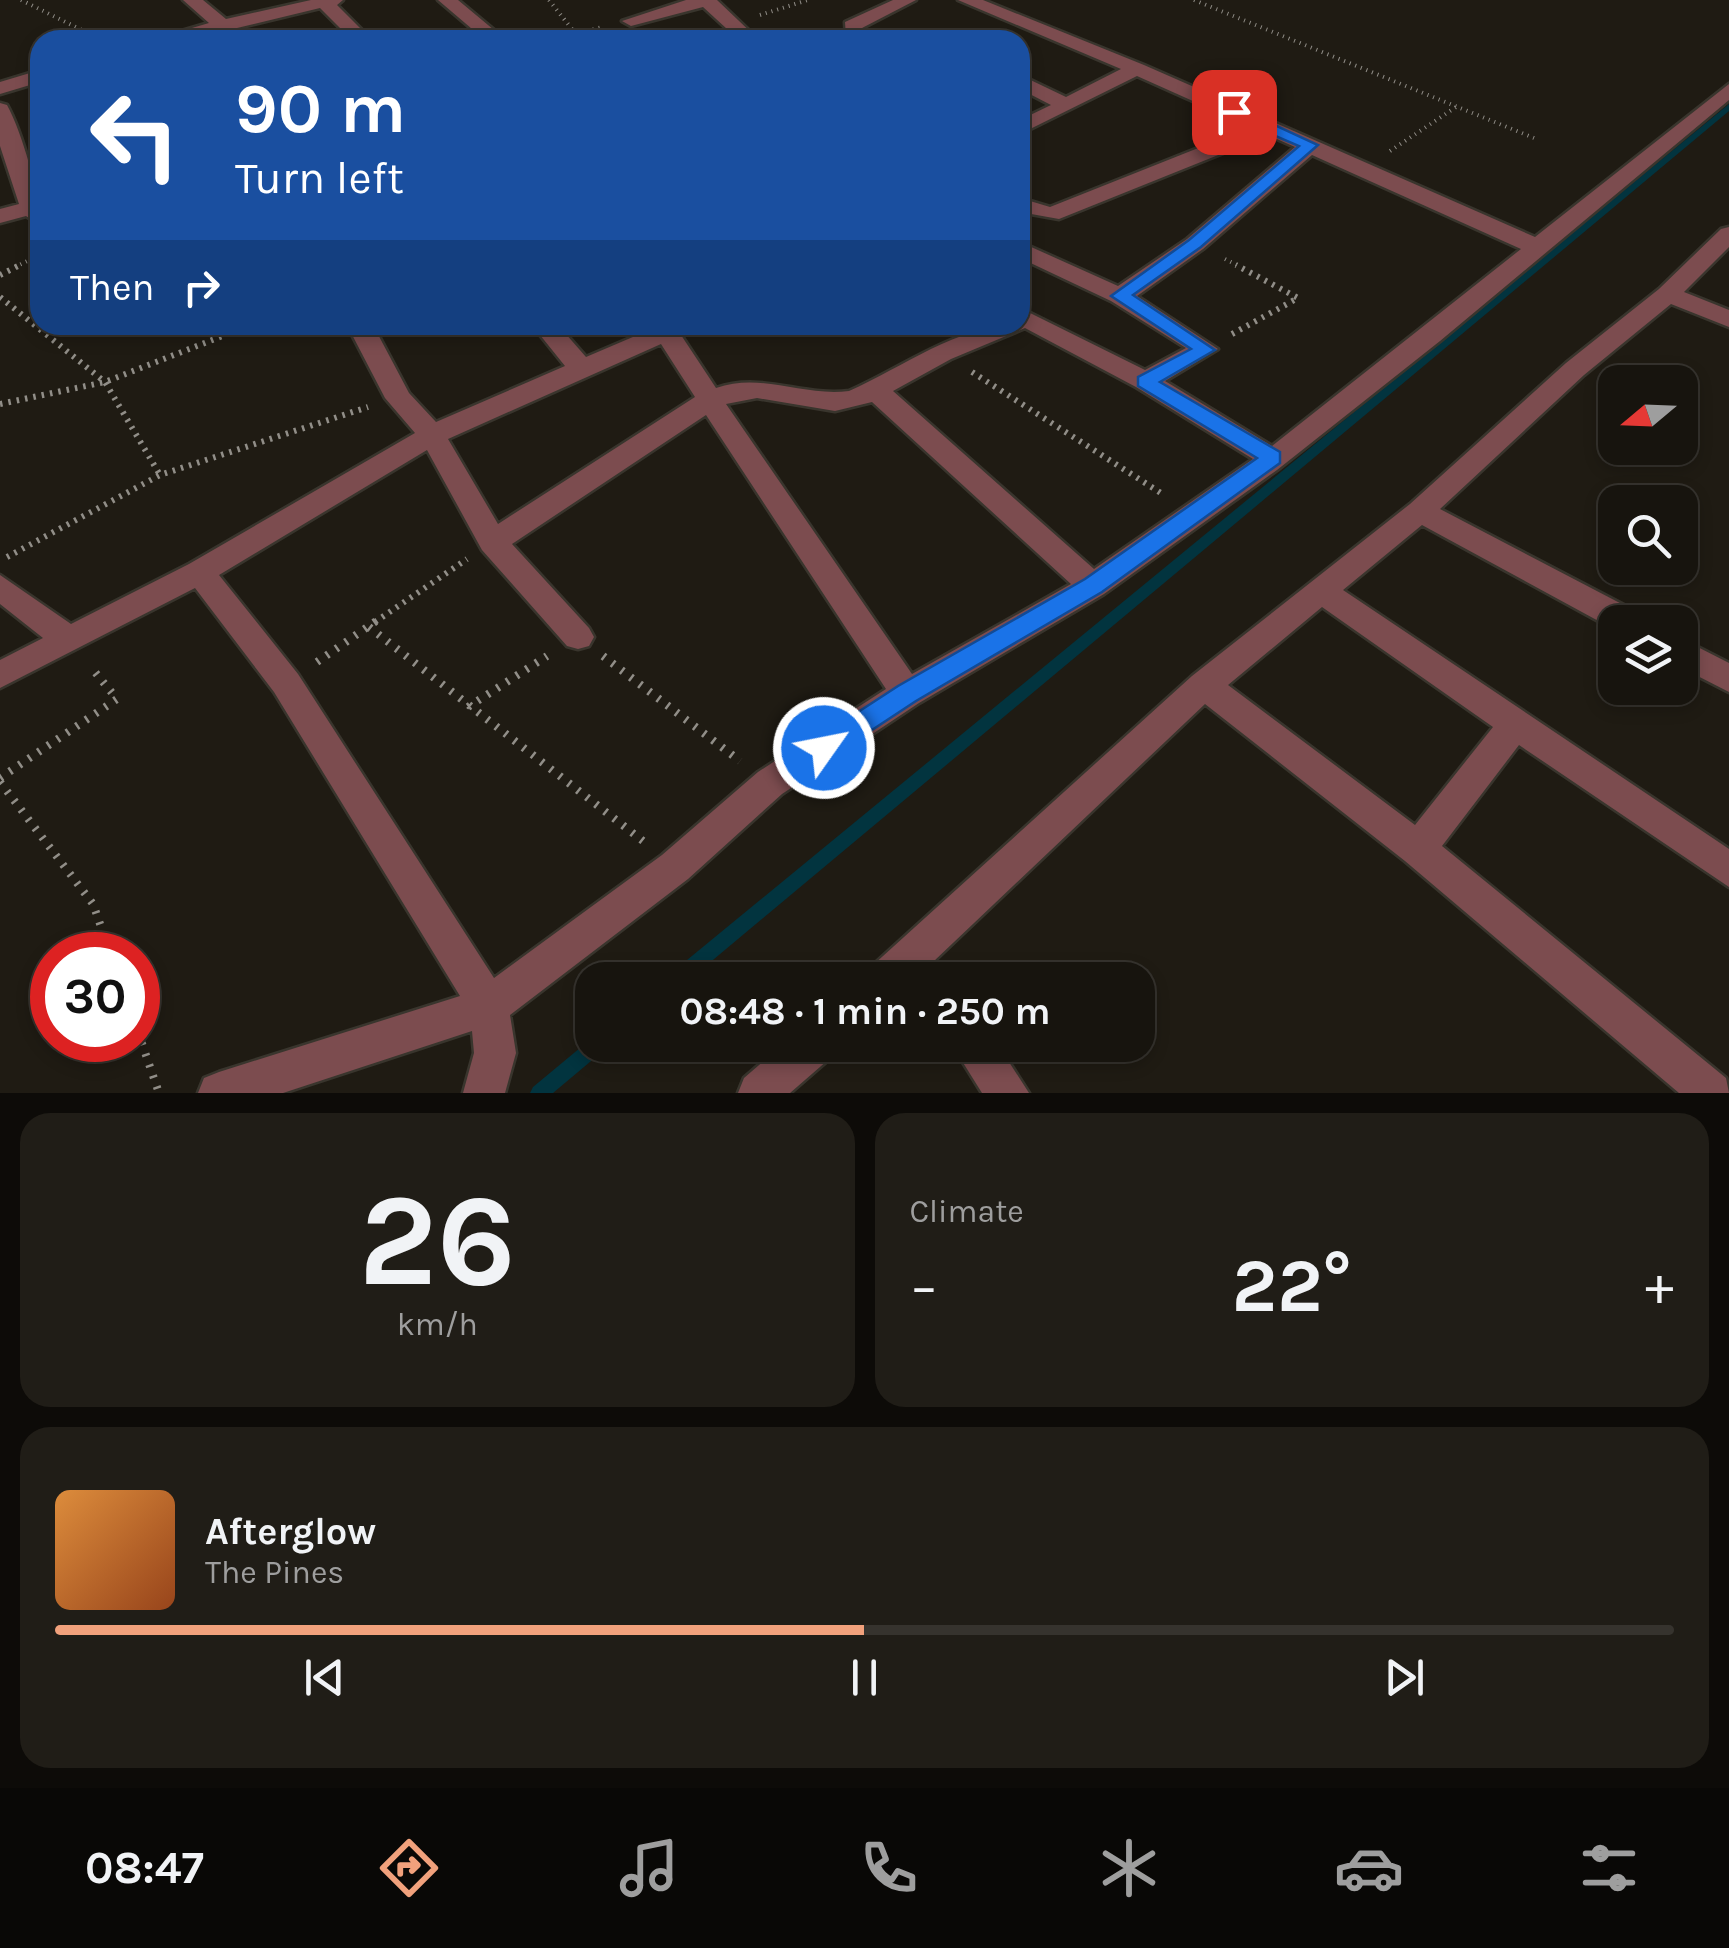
<!DOCTYPE html>
<html lang="en">
<head>
<meta charset="utf-8">
<style>
	body { margin:0; font-family:Karla,sans-serif; background:#201d17; color:#f1f3f6; height:100vh; display:flex; flex-direction:column; font-size:38px; white-space:nowrap }
	* { box-sizing:border-box; margin:0 }
	p { font-size:32px; color:#9e9e9e }
	.icon { flex:none; width:55px; height:55px; fill:none; stroke:currentColor; stroke-width:2; stroke-linecap:round; stroke-linejoin:round }
	.map { position:relative; height:1093px; overflow:hidden }
	.panel { display:flex; flex-direction:column; gap:20px; padding:20px; background:#0d0b08; flex:1 }
	.panel>* { flex:none }
	.top-card { position:absolute; left:30px; top:30px; width:1000px; height:305px; border-radius:30px; box-shadow:0 5px 15px #0003,0 0 0 2px #36332e; background:#1a4fa0; color:#fff; overflow:hidden }
	.needle { width:65px; rotate:251deg }
	.fabs { position:absolute; left:1598px; top:365px; display:grid; gap:20px }
	.fabs a { display:grid; place-items:center; width:100px; height:100px; border-radius:20px; background:#17140e; box-shadow:0 5px 15px #0003,0 0 0 2px #36332e; font-size:50px }
	.speed { position:absolute; left:30px; top:932px; display:flex; gap:20px; font-size:50px; font-weight:700; text-align:center }
	.speed>* { display:grid; place-content:center; width:130px; height:130px; border-radius:50%; background:#17140e; box-shadow:0 5px 15px #0003,0 0 0 2px #36332e; line-height:1 }
	.speed .limit { border:15px solid #d22; background:#fff; color:#111 }
	.pin { position:absolute; display:grid; place-items:center; width:85px; height:85px; color:#fff; margin:-42px; border-radius:20px; box-shadow:0 5px 15px #0006 }
	.me { position:absolute; width:110px; margin:-55px; rotate:57deg; stroke-linejoin:round; filter:drop-shadow(0 0 8px #0008) }
	.turn { display:flex; align-items:center; gap:35px; height:210px; padding:0 40px; font-size:45px }
	.turn .icon { width:130px; height:130px; stroke-width:2.5 }
	.turn b { display:block; font-size:70px; line-height:85px }
	.then { display:flex; align-items:center; height:95px; padding:0 40px; background:#0003; gap:20px; font-size:38px }
	.big { font-size:75px; font-weight:700; line-height:1.1 }
	.panel .card { flex:1; display:flex; flex-direction:column; justify-content:center; gap:15px; min-width:0; padding:0 35px; border-radius:30px; background:#201d17 }
	.panel .dial { align-items:center; gap:0 }
	.dial b { font-size:130px; line-height:1 }
	.song { display:flex; align-items:center; gap:30px }
	.cover { width:120px; height:120px; border-radius:15px; background:linear-gradient(135deg,hsl(30 70% 55%),hsl(20 70% 35%)) }
	.played { height:10px; border-radius:5px; background:linear-gradient(90deg,#f1a17c 50%,#36332e 50%) }
	.keys { display:flex; justify-content:space-around; direction:ltr }
	.heat { display:flex; justify-content:space-between; align-items:center; font-size:55px; direction:ltr }
	.panel .tiles { flex:1; display:grid; gap:20px; grid-template-columns:1fr 1fr }
	.card:last-child { grid-column:span 2 }
	.trip { position:absolute; left:575px; top:962px; width:580px; height:100px; border-radius:30px; background:#17140e; box-shadow:0 5px 15px #0003,0 0 0 2px #36332e; font-weight:700; line-height:100px; text-align:center }
	.menu { display:flex; height:160px; justify-content:space-around; align-items:center; background:#090806; color:#9e9e9e }
	.menu .icon { width:70px; height:70px }
	.menu .selected { color:#f1a17c }
	.menu b { font-size:45px; color:#f1f3f6 }
	.map>svg:first-child { display:block }
	.lines { fill:none; stroke-linecap:round; stroke-linejoin:round }
	.stream { fill:#02343f; fill-rule:evenodd }
	.street-casing { stroke:#39352d; stroke-width:5 }
	.path-far2 { stroke:#918e88; stroke-width:4; stroke-dasharray:1 5; stroke-linecap:butt }
	.path-far1 { stroke:#918e88; stroke-width:6; stroke-dasharray:2.5 6; stroke-linecap:butt }
	.path { stroke:#918e88; stroke-width:8; stroke-dasharray:2.5 9; stroke-linecap:butt }
	.street { fill:#7c4c4f; fill-rule:evenodd }
	.route { fill:#1a73e8; stroke:#114b97; stroke-width:2.5 }
</style>
</head>
<body>
<div class="map">
<svg width="1729" height="1093" viewBox="0 0 1729 1093">
	<rect width="100%" height="100%" fill="#1f1b13"/>
	<g class="lines">
		<path class="stream" d="M1729,104v7l-1040,869h-21l2,-6z
			M592,1038v7h14l-3,6 -50,42h-23l3,-6z"/>
		<g class="street-casing">
			<path id="street" d="M183,0h20l23,19 85,-19h32l-6,5 35,35h-20l-32,-32 -83,20 5,6 -9,6 -14,-8 -35,8h-33l58,-17z
				M438,0h20l48,40h-21z
				M686,0h31l42,40h-20l-36,-33 -72,19 -9,-5z
				M893,0h23l-54,28 14,6 1,6 -31,-3 -1,-15z
				M958,0h25l161,65 391,172 194,-153v16l-289,241 -163,129 -173,124 -185,109 -137,91 -94,85 -178,136 6,38 -11,40h-42l11,-40 -2,-22 -189,62h-85l6,-15 15,-6 241,-76 -186,-304 -79,-104 -195,100v-28l43,-22 -43,-34v-29l71,49 118,-60 226,-131 -30,-35 -38,-73h26l36,68 27,29 129,-56 -33,-41h26l28,32 75,-32h34l-14,10 35,53c46,-16 87,9 133,3 57,-25 107,-66 171,-66v-12l6,-2 119,59 41,-22 -75,-47 -91,-43v-16l98,44 69,-47 108,-92 -27,-12 -209,84 -39,-7v-14l30,9 201,-80 -114,-51 -117,58v-14l31,-15 -31,-16v-14l46,22 55,-28zM1312,155l209,94 -249,197 -107,-65 53,-32 -81,-53 66,-47zM1025,328l111,59 117,72 -159,110 -201,-178 58,-32zM661,344l34,53 -197,127 -50,-85zM757,398l78,13 37,-9 199,182 -159,90 -186,-270zM706,415l180,274 -128,83 -96,83 -168,123 -196,-304 -79,-99 208,-125 55,100 85,96 11,3 11,-3 5,-9 -5,-9 -77,-84z
				M40,70v12l-40,12v-12z
				M0,103l7,2c15,27 33,90 33,120l-14,-9 -26,7v-14l19,-5 -19,-58z
				M1729,227v20l-45,45 45,18v17l-58,-23 -87,71 -144,134 199,104 5,9h-29v8l-193,-105 -79,65 386,259v38l-210,-142 -77,101 284,232 3,15h-50l-274,-232 -200,-157 -291,276h-48l6,-14 320,-290 218,-172 156,-141 93,-74 62,-60zM1322,607l171,120 -78,98 -187,-140z
				M1680,638l49,25v29l-49,-25z
				M782,1045h52l-6,15 -38,33h-52l6,-15z
				M952,1045h46l31,48h-47z"/>
		</g>
		<path class="path-far2" d="M21,0l81,40
			M549,0l26,33
			M1194,0l340,138
			M760,15l48,-15
			M546,40l57,-13
			M1390,151l69,-46
			M1225,259l16,8
			M15,267l25,-12"/>
		<path class="path-far1" d="M0,275l20,-10
			M0,297l105,85 55,93
			M1232,334l66,-36 -62,-33
			M972,372l192,123
			M0,404l105,-22 120,-47 1,-10
			M7,557l153,-82 208,-68
			M375,622l92,-63"/>
		<path class="path" d="M369,627l274,214
			M603,656l137,105
			M317,662l62,-43
			M468,707l79,-51
			M0,778l117,-79 -27,-33
			M0,782l93,122 18,51
			M138,1032l21,61"/>
		<use href="#street" class="street"/>
	</g>
	<path class="route" d="M1229,109h11l78,36 -117,102 -68,48 82,55 -55,32 120,70v11l-178,129 -186,109 -82,54h-19l-4,-7 4,-8 83,-54 187,-107 172,-121 -119,-72v-9l53,-28 -80,-53 78,-56 110,-94 -70,-30z"/>
</svg>
<div class="fabs">
<a><svg class="needle" viewBox="-14 -14 28 28"><path d="M0-13l5 13h-10z" fill="#e53935"/><path d="M0 13l5-13h-10z" fill="#9e9e9e"/></svg></a>
<a><svg class="icon" aria-label="search" viewBox="0 0 24 24"><circle cx="10" cy="10" r="6"/><path d="M15 15l6 6"/></svg></a>
<a><svg class="icon" aria-label="layers" viewBox="0 0 24 24"><path d="M12 4l9 5-9 5-9-5zM3 14l9 5 9-5"/></svg></a>
</div>
<div class="speed"><div class="limit">30</div></div>
<div class="pin" style="left:1234px;top:112px;background:#d93025"><svg class="icon" aria-label="arrive" viewBox="0 0 24 24"><path d="M6 21V4h12l-3 4 3 4H6"/></svg></div>
<svg class="me" style="left:824px;top:748px" viewBox="-20 -20 40 40"><circle r="17" fill="#1a73e8" stroke="#fff" stroke-width="3"/><path d="M0-11L8 9 0 5-8 9z" fill="#fff"/></svg>
<div class="trip">08:48 · 1 min · 250 m</div>
<div class="top-card">
<div class="turn"><svg class="icon" aria-label="left" viewBox="0 0 24 24"><path d="M17 20v-9H6M10 6l-5 5 5 5"/></svg><div><b>90 m</b>Turn left</div></div>
<div class="then">Then<svg class="icon" aria-label="right" viewBox="0 0 24 24"><path d="M7 20v-9h11M14 6l5 5-5 5"/></svg></div>
</div>
</div>
<section class="panel">
<div class="tiles">
<div class="card dial"><b>26</b><p>km/h</p></div>
<div class="card"><p>Climate</p>
<div class="heat"><a>−</a><b class="big">22°</b><a>+</a></div>
</div>
<div class="card">
<div class="song"><i class="cover"></i><div><b>Afterglow</b><p>The Pines</p></div></div>
<div class="played"></div>
<div class="keys"><svg class="icon" aria-label="previous" viewBox="0 0 24 24"><path d="M18 5L8 12l10 7zM5 5v14"/></svg><svg class="icon" aria-label="pause" viewBox="0 0 24 24"><path d="M8 5v14M16 5v14"/></svg><svg class="icon" aria-label="next" viewBox="0 0 24 24"><path d="M6 5l10 7-10 7zM19 5v14"/></svg></div>
</div>
</div>
</section>
<nav class="menu">
<b>08:47</b>
<svg class="icon selected" aria-label="directions" viewBox="0 0 24 24"><path d="M12 3l9 9-9 9-9-9zM9 14v-3h6M13 9l2 2-2 2"/></svg>
<svg class="icon" aria-label="music" viewBox="0 0 24 24"><path d="M9 18V5l10-2v13"/><circle cx="6" cy="18" r="3"/><circle cx="16" cy="16" r="3"/></svg>
<svg class="icon" aria-label="phone" viewBox="0 0 24 24"><path d="M5 4h4l2 5-3 2q2 4 5 5l2-3 5 2v4C11 20 4 13 5 4z"/></svg>
<svg class="icon" aria-label="climate" viewBox="0 0 24 24"><path d="M12 3v18M4 7l16 10M4 17L20 7"/></svg>
<svg class="icon" aria-label="car" viewBox="0 0 24 24"><path d="M5 17H2v-5l4-1 3-4h7l3 4 3 1v5h-3M9 17h6M6 11h13"/><circle cx="7" cy="17" r="2"/><circle cx="17" cy="17" r="2"/></svg>
<svg class="icon" aria-label="filters" viewBox="0 0 24 24"><path d="M4 7h16M4 17h16"/><circle cx="9" cy="7" r="2"/><circle cx="15" cy="17" r="2"/></svg>
</nav>
</body>
</html>
